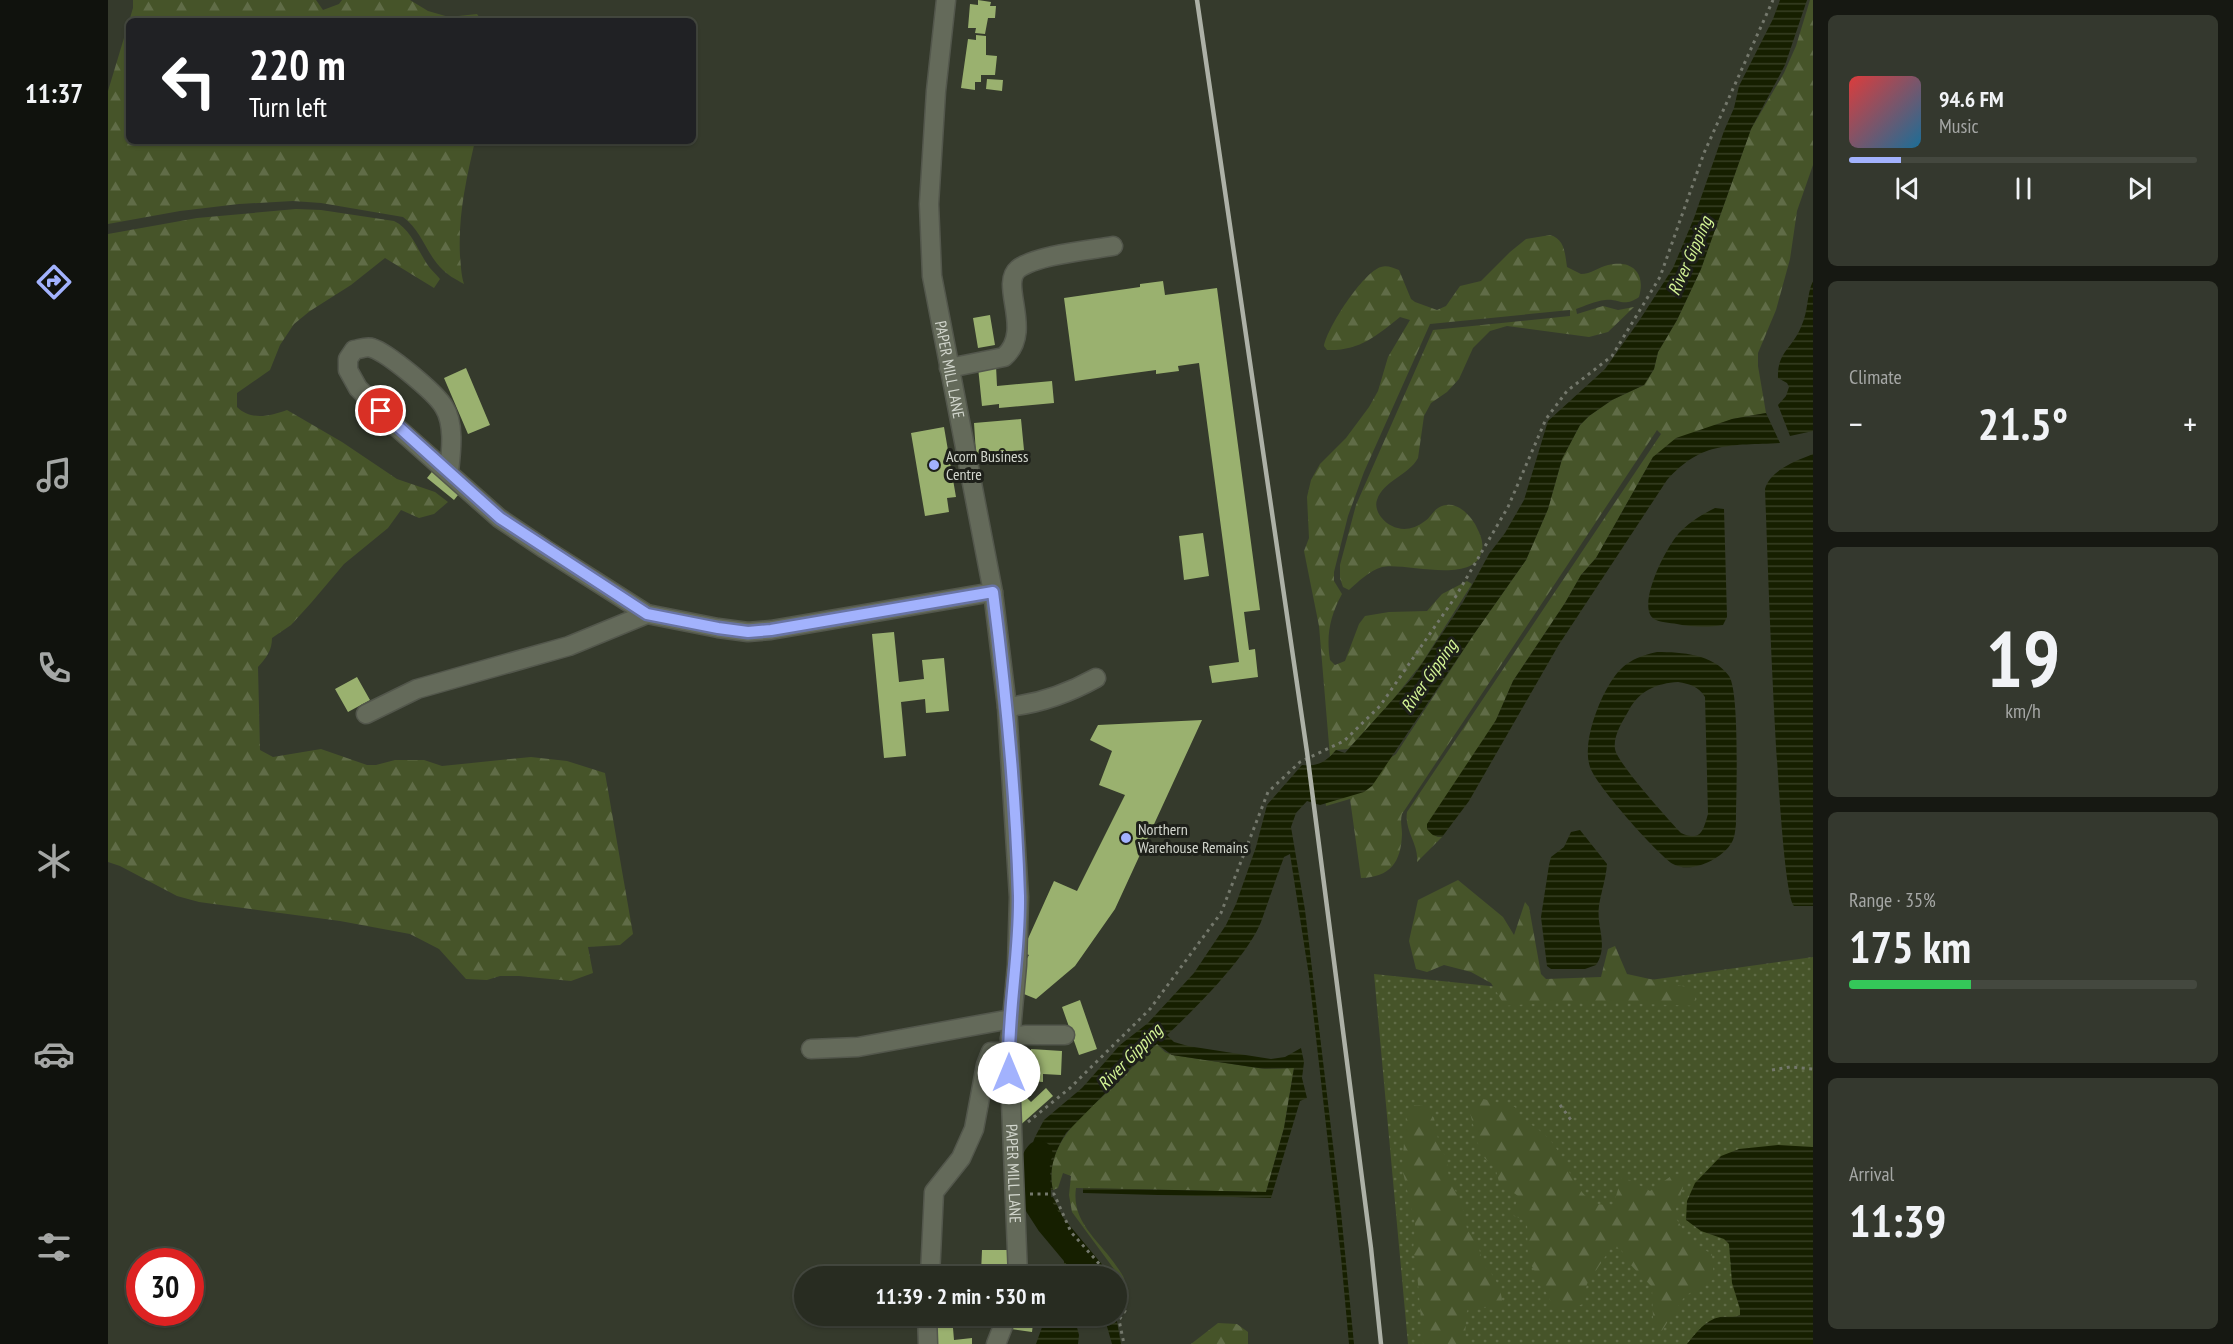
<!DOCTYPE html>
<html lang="en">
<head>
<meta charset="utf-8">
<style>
	body { margin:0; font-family:"PT Sans Narrow",sans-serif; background:#34382e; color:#f1f3f6; height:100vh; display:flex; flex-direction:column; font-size:22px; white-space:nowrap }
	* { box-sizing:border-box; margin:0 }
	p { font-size:20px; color:#a5a7a5 }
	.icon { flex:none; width:33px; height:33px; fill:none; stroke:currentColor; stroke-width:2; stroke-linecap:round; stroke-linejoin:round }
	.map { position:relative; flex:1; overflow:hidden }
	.sheet { display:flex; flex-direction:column; gap:15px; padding:15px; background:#161812; width:420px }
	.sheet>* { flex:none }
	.banner { position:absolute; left:18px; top:18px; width:570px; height:126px; border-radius:9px; box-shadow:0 2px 4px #0004,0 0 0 2px #44483f; background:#202124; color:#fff; overflow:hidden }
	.speed { position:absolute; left:18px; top:1248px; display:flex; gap:12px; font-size:30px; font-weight:700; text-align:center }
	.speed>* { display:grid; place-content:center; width:78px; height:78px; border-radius:50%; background:#282c21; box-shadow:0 2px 4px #0004,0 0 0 2px #44483f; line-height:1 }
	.speed .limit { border:9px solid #d22; background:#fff; color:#111 }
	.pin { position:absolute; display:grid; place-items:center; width:51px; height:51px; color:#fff; margin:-26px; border:3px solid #fff; border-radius:50%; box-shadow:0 2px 6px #0007 }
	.me { position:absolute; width:66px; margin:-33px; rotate:0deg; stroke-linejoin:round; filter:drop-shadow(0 0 4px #0008) }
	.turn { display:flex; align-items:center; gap:21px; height:126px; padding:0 24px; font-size:27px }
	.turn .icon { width:78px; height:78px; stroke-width:2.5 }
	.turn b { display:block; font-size:42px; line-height:51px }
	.big { font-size:45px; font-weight:700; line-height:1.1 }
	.sheet .tile { flex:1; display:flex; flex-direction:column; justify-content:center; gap:9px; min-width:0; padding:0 21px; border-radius:9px; background:#34382e }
	.sheet .dial { align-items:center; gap:0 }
	.dial b { font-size:78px; line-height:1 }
	.song { display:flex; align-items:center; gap:18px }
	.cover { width:72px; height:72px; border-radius:9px; background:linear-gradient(135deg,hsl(0 70% 55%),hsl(200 70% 35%)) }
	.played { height:6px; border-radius:3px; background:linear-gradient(90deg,#a2b2fd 15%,#44483f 15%) }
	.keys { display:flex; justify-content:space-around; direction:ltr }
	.heat { display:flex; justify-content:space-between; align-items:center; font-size:33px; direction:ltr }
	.charge { height:9px; border-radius:4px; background:linear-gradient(90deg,#34c759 35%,#44483f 0) }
	.trip { position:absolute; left:686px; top:1266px; width:333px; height:60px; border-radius:30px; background:#282c21; box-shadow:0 2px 4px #0004,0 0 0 2px #44483f; font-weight:700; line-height:60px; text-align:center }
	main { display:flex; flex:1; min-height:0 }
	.tab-bar { display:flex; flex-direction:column; width:108px; justify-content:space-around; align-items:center; background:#10120d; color:#a5a7a5 }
	.tab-bar .icon { width:42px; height:42px }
	.tab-bar .active { color:#a2b2fd }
	.tab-bar b { font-size:27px; color:#f1f3f6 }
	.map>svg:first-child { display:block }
	.grass { fill:url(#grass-dots) }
	.forest { fill:url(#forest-firs) }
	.water { fill:url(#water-rules); fill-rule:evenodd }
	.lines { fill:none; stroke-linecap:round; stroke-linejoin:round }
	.river { stroke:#161f00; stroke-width:27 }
	.building { fill:#9ab16f }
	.minor-casing { stroke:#53574c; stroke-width:21 }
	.path { stroke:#74786c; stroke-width:3; stroke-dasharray:3 4.5; stroke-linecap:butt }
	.minor { stroke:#646a5a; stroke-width:18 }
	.rail { stroke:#adb1a7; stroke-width:4.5 }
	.route-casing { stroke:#6974a4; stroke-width:15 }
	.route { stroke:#a2b2fd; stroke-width:10 }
	.poi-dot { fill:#a2b2fd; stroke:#1e201a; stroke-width:2 }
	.labels { text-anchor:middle; stroke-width:6; stroke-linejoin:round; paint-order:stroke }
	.street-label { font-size:16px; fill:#d2d6cd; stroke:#1e201a }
	.poi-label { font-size:16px; fill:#d2d6cd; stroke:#1e201a; text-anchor:start }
	.water-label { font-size:18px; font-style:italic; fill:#d3f395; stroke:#1e201a }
</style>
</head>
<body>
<main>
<nav class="tab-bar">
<b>11:37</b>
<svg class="icon active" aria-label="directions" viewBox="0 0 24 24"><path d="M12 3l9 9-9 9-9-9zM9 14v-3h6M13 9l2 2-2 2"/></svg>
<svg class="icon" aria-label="music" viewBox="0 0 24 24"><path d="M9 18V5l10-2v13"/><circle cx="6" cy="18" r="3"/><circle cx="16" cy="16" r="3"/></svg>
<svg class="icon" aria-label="phone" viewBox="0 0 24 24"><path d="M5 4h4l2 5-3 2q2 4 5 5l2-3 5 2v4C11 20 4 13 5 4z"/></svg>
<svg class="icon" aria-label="climate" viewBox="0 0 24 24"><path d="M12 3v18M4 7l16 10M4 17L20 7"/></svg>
<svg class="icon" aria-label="car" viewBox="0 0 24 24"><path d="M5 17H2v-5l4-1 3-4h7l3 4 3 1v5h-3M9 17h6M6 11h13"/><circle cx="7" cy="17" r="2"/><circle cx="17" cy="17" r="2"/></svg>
<svg class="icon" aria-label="filters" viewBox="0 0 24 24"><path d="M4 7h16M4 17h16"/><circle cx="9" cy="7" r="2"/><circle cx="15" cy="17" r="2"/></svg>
</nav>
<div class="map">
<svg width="1705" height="1344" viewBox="0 0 1705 1344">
	<defs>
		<pattern id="grass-dots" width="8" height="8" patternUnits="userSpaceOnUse" patternTransform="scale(1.5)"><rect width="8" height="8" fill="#465429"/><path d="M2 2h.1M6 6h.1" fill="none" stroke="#606c47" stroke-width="1.8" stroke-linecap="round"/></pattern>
		<pattern id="forest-firs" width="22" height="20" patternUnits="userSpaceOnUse" patternTransform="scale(1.5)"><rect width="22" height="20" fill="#465429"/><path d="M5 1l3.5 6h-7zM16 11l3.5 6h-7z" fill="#606c47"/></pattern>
		<pattern id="water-rules" width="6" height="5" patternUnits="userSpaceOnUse" patternTransform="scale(1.5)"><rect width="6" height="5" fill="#161f00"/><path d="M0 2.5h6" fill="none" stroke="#373f24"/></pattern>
	</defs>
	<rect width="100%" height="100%" fill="#353a2c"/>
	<path class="grass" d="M1705,957v387h-405l-34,-370 184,19z"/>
	<path class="forest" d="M25,0h183l7,10 16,-6 3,-4h68l18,11 21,6 28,-3 5,7h-353v120h346c-9,39 -17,75 -15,115 1,9 1,19 4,28 -9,-5 -17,-9 -24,-17 -14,-15 -19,-37 -37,-50l-82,-14 -28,-2 -54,3 -59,7 -72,13v-133l25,-83z
		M1702,0h3v165l-16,46 -7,48 -14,51 -18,43v13l8,47 -34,6 -79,38 -57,101 -15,17 -16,28 -52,78 -17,39 -59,117h5l-25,25c2,-18 -13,-31 -10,-50l254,-378 -4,-4 -255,384c-2,7 0,13 0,20 -1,29 -12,43 -41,44l-11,-79 -24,7 -2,-15 54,-24 18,-13 78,-120 52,-74 22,-51 14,-50 18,-34 9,-9 23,-16 32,-15 10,-16 4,-17 19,-32 24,-51 50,-140 33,-56 12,-27z
		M188,209l25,1 73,11c17,8 23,28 33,43 3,5 9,10 13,15l-6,9 -49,-30 -34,27 -41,26 -16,13 -14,21 -10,25 -33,23v14c14,14 33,9 50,3l55,32 55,37 38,13 13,10 -14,12 -15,4 -18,-8 -13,18 -44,36 -33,39 -20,22 -19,13c0,13 -6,20 -14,29l2,83 13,7 48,-8 46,16h9l19,-5h29l18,6 89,-9 36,4 38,12 28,161 -13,11 -32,2 5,26 -22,8 -52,-5h-19l-13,4 -21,-1 -27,-30 -29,-15 -70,-13 -141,-19 -22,-6 -57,-30 -12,-4v-628l89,-16z
		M1442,235c15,4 15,19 17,32l14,7c10,0 18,-7 27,-9 25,-6 38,9 31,32 -16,11 -20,1 -34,3 -10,1 -20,6 -29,9l1,5 26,-8 15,4 16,-3 -26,25 -19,5 -82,-11 -17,5 -17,17 -14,31 -12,13 -16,11 -7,13 -6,42c-9,17 -35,23 -41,42 -2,5 0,12 4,17 11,14 29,16 44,4 5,-3 8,-10 13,-13 15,-9 29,3 37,16 4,8 9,17 7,26 -6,36 -77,12 -100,17 -13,4 -23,14 -33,23l-6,-3 -3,-9v-13l16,-60 77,-175 137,-14v-6l-140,14 -66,148 -16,44 -14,56v9l8,13c-12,22 -16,41 -12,66l5,5 10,-4 14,-37 6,-8 24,-4 38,-1 15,-17 25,-13 5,3 -50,79 -34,43 -40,43 -12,1 -6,7 -11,-131 -15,-75 5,-13 -2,-41 4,-17 9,-16 26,-26 23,-31 9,-16 10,-34 22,-37 -10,-3c-24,19 -40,34 -73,33l-3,-4c3,-18 39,-74 57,-79 6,-2 12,1 18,3l12,29 4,3 22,8 9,-4 14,-20 21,-5 29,-29 16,-13z
		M1350,880l45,37 11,18 11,-33 4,5 12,67 5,5 55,-2 7,-28 7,-3 12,28 64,14 7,18 -131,-5 -62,5 -14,-23 -20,-11 -27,-7 -17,7 -11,-3 -7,-28 9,-41z
		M1049,1044l8,8 7,3 93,14 29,-1 -10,60 -18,64 -190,-4c-5,35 24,53 41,79 4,6 8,10 8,17l-53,-72 -3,-17 2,-19 -8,-3 -5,15 -5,2c-9,-39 21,-68 48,-92 20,-17 36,-37 56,-54z
		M1375,1099l32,8c8,16 18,17 30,28 20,17 27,56 50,68 5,2 13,2 18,3l9,-30 28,15 24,-17 13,1 -13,40 17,27 21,12 2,25 -29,17 -24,36 -8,-14 -1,-31 -25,-26 -6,-12 -10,-1 -24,36 -4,20 -17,6 -11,-1 -27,-50 -1,-37 -14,-7 5,-19 -19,-14 -4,-15 -14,-12 -13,-50z
		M1303,1105l13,1 10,12 6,31 6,7 3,22 13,26 5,25 11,15 5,21c10,7 20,26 19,39l-4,3 -30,2 -2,5 -1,30h-42l-7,-84 -3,-8 2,-28 -13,-56 4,-50z
		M1110,1323l19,1 11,8v12h-57z"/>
	<path class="water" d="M1672,0h27l-22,65 -34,64 -50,140 -24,51 -19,32 -4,17 -10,16 -32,15 -23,16 -9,9 -18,34 -14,50 -22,51 -52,74 -102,152 -8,6 -44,13 -13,-4 -11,12 -5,14 14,83 36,302 13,132h-5l-8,-87 -32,-281 -19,-122 -6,3c-8,21 -15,43 -23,65 -14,35 -66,87 -94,113l7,7 14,4 83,13 14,-2 16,-9 3,14 -2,16 5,20 -7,3 -29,97 -188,-5v-5l183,4 18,-64 10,-60 -29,1 -93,-14 -15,-11 -23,20 -68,69c-11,18 -18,36 -13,57l-25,-2 -2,-27 9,-24 9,-17 38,-32 38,-43 28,-22 46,-50 32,-48 10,-21 20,-57 11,-42 35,-40c15,2 24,-3 34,-15l9,3 68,-76 50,-75 26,-48 16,-21 19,-33 24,-79 57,-52 34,-48 34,-53 21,-50 30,-87 10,-23 5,-22 34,-67z
		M1705,281v150l-23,5 -12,-31 8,-9 3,-9 -2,-4 -9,-5c-1,-26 14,-29 23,-51 8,-17 5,-31 12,-46z
		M1658,413l14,30c-49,3 -77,-3 -113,37l-109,166 -89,155 -27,36c-8,0 -11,-3 -15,-8v-5l69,-104 17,-39 52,-78 16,-28 15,-17 57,-101 23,-19 56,-19z
		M1705,454v452h-19c-16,-15 -27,-368 -29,-417 5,-19 31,-28 48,-35z
		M1607,508l9,1 3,108 -4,8c-14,3 -32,2 -46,-1 -7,-1 -18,-2 -23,-5 -19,-13 14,-76 27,-88 10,-10 22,-17 34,-23z
		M1549,652c25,0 56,2 72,24 11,16 7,122 7,148 -1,7 -1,15 -6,21 -10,15 -40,29 -57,19 -16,-10 -78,-80 -83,-97 -7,-21 4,-52 13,-71 14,-27 23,-37 54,-44zM1570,682c12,2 20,4 27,15l3,117c-5,17 -7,28 -27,19 -12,-13 -64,-70 -66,-84 -2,-13 7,-27 14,-39 10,-19 28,-27 49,-28z
		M1472,830l27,34c-1,15 -6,28 -8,42 -3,21 10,39 -3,59l-11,4h-34l-4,-3 -6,-49 8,-52 2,-8 13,-10 7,-15z
		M1670,1145l35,2v197h-126c9,-11 18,-24 33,-27 7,-1 13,1 20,-2v-6l-8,-26 -3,-39 -5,-5 -23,-8 -15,-11 1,-19 8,-18 26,-27 18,-7z
		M921,1196l24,1 18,36 31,43h-18l-4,-8 -3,8h-17l4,-7v-13l-19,-21 -12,-22z
		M938,1316h28l5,19 -1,9h-42z
		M996,1316h12l5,28h-9z"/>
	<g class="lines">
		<path class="river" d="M931,1154l-3,4 2,47 11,17 45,54"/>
	</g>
	<path class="building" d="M870,0l13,2 -1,4h6l-1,12h-7l-3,16 -10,-1 1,-5h-8l2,-24 8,1z
		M868,35l10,1v19l11,1 -2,19h-14v7h-6v8l-14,-2 7,-49 8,1z
		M879,79l16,1 -1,11 -16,-2z
		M1055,281l2,14 52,-7 43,322 -16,2 5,38 6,-1 3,28 -46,6 -3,-17 30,-4 -40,-299 -21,3 1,5 -23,3v-4l-81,11 -11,-83 76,-11v-3z
		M882,315l5,30 -17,3 -5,-30z
		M888,366l1,20 55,-5 2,22 -55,5v-4l-17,2 -4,-39z
		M358,368l24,57 -22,9 -24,-56z
		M913,419l3,31 -48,4 -2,-31z
		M836,427l12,70 -9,1 2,14 -24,4 -14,-83z
		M327,468l27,22 -8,10 -27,-22z
		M1095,533l6,43 -25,4 -5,-44z
		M786,632l5,50 25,-3 -2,-19 22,-2 5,53 -23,2 -1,-14 -24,3 5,54 -22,2 -12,-124z
		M249,677l13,23 -22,12 -13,-23z
		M1094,720l-87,189 -40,57 -39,33 -17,-7 2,-23 8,-14 -7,-3 32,-71 23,10 48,-96 -26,-10 13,-34 -22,-11 8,-15z
		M972,1000l17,49 -18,6 -17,-48z
		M923,1049l31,2 -1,24 -18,-1v8l-14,-1z
		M938,1088l7,8 -36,32 1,-31 9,1 4,4z
		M874,1250h30v24l-31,-1z
		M844,1316l2,24 18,-2v6h-41l-3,-27z
		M905,1316h21l-2,16 -21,-3z"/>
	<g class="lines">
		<g class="minor-casing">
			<g id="minor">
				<path id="s1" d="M838,0l-10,91 -7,113 3,72 61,316 14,115 12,190 -2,68 -8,87 9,224"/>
				<path d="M841,368l55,-11c30,-26 -5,-72 14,-88 18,-14 72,-19 95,-23"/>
				<path d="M341,472c2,-19 6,-48 -5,-65 -8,-14 -56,-54 -72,-59 -5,-2 -12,1 -18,2l-6,9v11l10,18 34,35 107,95 46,31 102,65 71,14 30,4 23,-2 222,-38"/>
				<path d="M899,707c31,-3 62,-14 89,-29"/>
				<path d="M258,714l51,-25 152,-43 78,-32"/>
				<path d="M902,1038l15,-3h40"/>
				<path d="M703,1049l47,-2 153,-28"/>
				<path d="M822,1276l4,-84 27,-34 13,-29 12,-64 5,-13h18"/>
				<path d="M819,1316l1,28"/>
				<path d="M888,1344l11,-28"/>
			</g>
		</g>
		<path class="path" d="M1664,1070l18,-3 23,2
			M1452,1105l11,15
			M920,1122l42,-34 80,-79 71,-96 47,-121 32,-30 44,-21 36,-35 76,-110 52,-89 38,-88 21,-28 45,-35 48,-79 44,-124 69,-153
			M922,1194h24l17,38 39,44
			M1008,1283l6,6 3,22 -6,9 5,24"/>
		<use href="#minor" class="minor"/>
		<path class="rail" d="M1089,0l110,752 64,496 10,96"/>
	</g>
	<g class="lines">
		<g class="route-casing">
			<path id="route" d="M273,411l119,107 147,96 71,14 30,4 23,-2 222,-38c13,101 23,202 26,304 1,59 -12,118 -10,177"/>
		</g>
		<use href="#route" class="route"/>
	</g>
	<g class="poi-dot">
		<circle cx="826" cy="465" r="6"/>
		<circle cx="1018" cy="838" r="6"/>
	</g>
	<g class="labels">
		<g class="street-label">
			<text dy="6" stroke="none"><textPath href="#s1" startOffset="372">PAPER MILL LANE</textPath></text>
			<text dy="6" stroke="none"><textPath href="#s1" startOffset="1182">PAPER MILL LANE</textPath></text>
		</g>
		<g class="poi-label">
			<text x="838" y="462">Acorn Business<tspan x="838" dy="18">Centre</tspan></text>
			<text x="1030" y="835">Northern<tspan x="1030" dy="18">Warehouse Remains</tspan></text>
		</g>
		<g class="water-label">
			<text transform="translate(1582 256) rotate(-66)" y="6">River Gipping</text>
			<text transform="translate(1321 676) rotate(-55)" y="6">River Gipping</text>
			<text transform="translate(1022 1057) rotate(-46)" y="6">River Gipping</text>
		</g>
	</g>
</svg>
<div class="speed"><div class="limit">30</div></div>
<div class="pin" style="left:273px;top:411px;background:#d93025"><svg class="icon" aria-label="arrive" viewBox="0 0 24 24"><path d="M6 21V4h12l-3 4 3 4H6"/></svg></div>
<svg class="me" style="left:901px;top:1073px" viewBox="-20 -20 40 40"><circle r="19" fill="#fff"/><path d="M0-13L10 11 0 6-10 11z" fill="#a2b2fd"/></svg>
<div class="trip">11:39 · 2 min · 530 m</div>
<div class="banner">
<div class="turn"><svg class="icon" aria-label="left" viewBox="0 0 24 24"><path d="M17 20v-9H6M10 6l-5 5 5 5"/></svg><div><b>220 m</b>Turn left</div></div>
</div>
</div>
<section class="sheet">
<div class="tile">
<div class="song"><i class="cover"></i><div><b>94.6 FM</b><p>Music</p></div></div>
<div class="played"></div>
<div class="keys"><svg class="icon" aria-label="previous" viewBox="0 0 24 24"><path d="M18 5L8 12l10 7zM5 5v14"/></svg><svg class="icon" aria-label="pause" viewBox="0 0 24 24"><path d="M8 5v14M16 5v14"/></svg><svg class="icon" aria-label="next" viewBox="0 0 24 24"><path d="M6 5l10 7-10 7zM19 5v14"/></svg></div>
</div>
<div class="tile"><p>Climate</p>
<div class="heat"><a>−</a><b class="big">21.5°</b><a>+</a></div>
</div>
<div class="tile dial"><b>19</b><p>km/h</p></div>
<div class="tile"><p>Range · 35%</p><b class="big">175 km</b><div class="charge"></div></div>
<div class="tile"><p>Arrival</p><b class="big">11:39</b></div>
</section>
</main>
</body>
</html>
